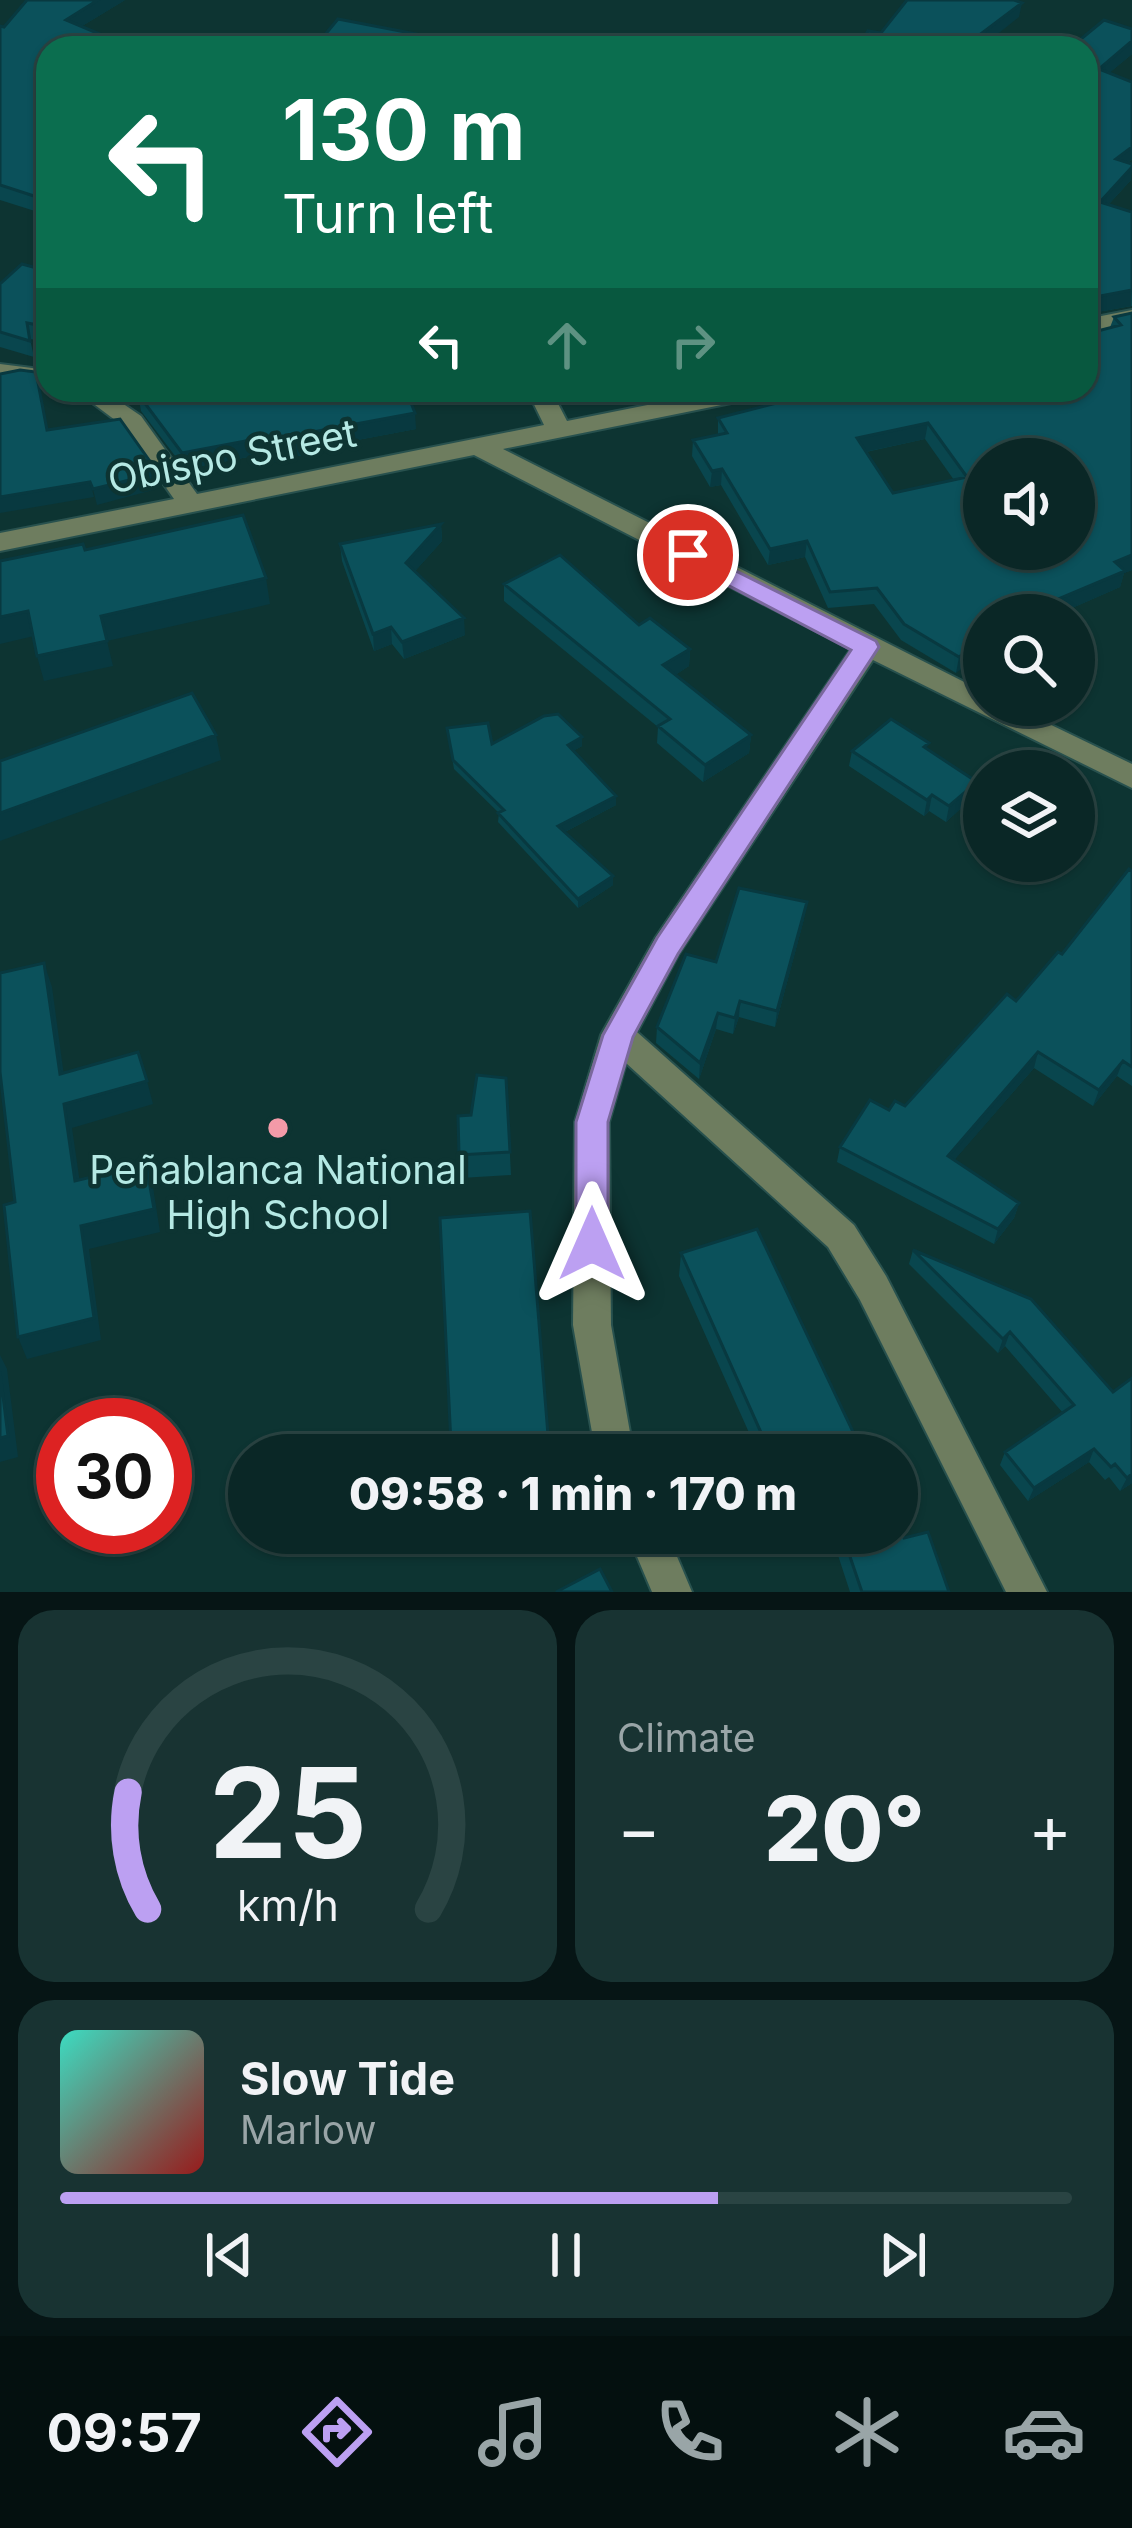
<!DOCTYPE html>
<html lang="en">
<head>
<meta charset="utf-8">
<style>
	body { margin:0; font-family:Inter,sans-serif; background:#183332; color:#f1f3f6; height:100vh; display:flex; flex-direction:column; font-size:45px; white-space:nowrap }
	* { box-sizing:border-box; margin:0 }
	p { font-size:39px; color:#99a5a7 }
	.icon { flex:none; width:66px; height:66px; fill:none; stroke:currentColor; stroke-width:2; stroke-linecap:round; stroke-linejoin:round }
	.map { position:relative; height:1592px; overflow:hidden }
	.sheet { display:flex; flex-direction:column; gap:18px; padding:18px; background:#061515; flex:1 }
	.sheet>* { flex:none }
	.top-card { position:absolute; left:36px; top:36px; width:1062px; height:366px; border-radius:36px; box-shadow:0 3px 9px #0004,0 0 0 3px #2a4443; background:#0b6e4f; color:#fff; overflow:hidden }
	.controls { position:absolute; left:963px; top:438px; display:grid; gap:24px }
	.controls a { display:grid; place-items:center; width:132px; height:132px; border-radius:50%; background:#0a2726; box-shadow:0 3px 9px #0004,0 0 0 3px #2a4443; font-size:60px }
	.speed { position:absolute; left:36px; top:1398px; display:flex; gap:24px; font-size:60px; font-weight:700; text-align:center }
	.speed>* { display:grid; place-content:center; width:156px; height:156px; border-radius:50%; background:#0a2726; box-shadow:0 3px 9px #0004,0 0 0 3px #2a4443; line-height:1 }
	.speed .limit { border:18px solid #d22; background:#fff; color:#111 }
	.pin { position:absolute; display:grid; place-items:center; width:102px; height:102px; color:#fff; margin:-51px; border:6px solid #fff; border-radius:50%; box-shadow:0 3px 12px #0007 }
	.me { position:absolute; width:132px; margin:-66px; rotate:0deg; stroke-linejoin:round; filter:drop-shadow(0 0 9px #0008) }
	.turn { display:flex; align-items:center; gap:42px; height:252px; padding:0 48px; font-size:54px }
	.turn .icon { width:156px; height:156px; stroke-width:2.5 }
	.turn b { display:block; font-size:84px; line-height:102px }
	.lanes { display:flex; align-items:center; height:114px; padding:0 48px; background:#0003; justify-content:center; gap:60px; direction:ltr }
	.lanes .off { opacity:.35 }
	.big { font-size:90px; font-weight:800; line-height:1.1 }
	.sheet .tile { flex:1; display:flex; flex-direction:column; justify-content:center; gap:18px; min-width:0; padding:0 42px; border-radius:36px; background:#183332 }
	.sheet .dial { align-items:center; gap:0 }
	.dial svg { height:312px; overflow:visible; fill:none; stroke:#2a4443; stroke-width:7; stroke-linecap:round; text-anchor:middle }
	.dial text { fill:#f1f3f6; stroke:none }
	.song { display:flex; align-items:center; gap:36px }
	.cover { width:144px; height:144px; border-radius:18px; background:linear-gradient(135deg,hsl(170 70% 55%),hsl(0 70% 35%)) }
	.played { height:12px; border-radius:6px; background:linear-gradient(90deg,#bca0f2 65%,#2a4443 65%) }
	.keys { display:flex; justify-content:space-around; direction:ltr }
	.heat { display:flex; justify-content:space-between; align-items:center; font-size:66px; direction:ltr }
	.sheet .tiles { flex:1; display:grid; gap:18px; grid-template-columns:1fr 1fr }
	.tile:last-child { grid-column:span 2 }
	.trip { position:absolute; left:228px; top:1434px; width:690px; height:120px; border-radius:60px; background:#0a2726; box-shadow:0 3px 9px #0004,0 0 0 3px #2a4443; font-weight:800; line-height:120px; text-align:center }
	.tab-bar { display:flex; height:192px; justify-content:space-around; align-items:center; background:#04100f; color:#99a5a7 }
	.tab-bar .icon { width:84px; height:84px }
	.tab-bar .current { color:#bca0f2 }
	.tab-bar b { font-size:54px; color:#f1f3f6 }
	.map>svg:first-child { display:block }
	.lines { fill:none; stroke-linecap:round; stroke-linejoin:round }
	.minor-casing { stroke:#28514e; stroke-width:4 }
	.minor { fill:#6e7d5f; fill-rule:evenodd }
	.wall { fill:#09464e; fill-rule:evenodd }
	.shaded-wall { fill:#083940 }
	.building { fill:#0b515b; stroke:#083940; stroke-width:3; fill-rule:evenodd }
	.route { fill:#bca0f2; stroke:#7a689d; stroke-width:3 }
	.poi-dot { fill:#f39aa8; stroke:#0d3432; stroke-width:4.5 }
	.labels { text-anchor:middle; stroke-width:9; stroke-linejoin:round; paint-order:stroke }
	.street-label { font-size:39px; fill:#b5e9e4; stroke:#0d3432 }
	.poi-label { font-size:39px; fill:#b5e9e4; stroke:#0d3432 }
</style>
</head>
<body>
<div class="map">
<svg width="1132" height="1592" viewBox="0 0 1132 1592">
	<rect width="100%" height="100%" fill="#0d3432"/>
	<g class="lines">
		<g class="minor-casing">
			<path id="minor" d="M1132,310v14l-46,9v-14z
				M0,364l48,6v14l-48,-6z
				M75,390h28l38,26 56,78 347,-69 -17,-35h24l16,31 156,-31h50l-12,7 -258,52 481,243v13h26l122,59v24l-259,-128 -195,295 -41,77 217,193 32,51 161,316h-41l-146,-292 -32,-53 -202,-184 -17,59 2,203 23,130h-38l-23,-130 2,-203 26,-87 55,-98 195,-288 -377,-194 -474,96v-18l174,-34 -51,-73z
				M627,1533h40l25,59h-40z"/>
		</g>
		<use href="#minor" class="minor"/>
	</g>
	<path class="wall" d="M125,0l-43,26 -44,186 -38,-12v-174l4,1z
		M1132,29v25l-23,19 23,86 -4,4 3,17 -22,24 23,8v94l-40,7 -6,-6v-259z
		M48,271v71l-18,-3 4,18 -34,-10v-63z
		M1132,313v257l-8,3 -4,14 -64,28h-72l-28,58 -55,-33 -27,-36 -46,4 -23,-51 -37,8 -47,-80 -11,2 -18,-31 1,-16 25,-5v-17l62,-16 -6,-7v-5h312l28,-73zM925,439l29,41 -61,13 -27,-41z
		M137,390h269l10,39 -101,19 1,4 -48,11 -4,-9 -79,15 -44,-58 -3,-17h2z
		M441,524l1,17 -27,30 50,64 -61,24 -12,-15 -18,7 -32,-90 -2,-17z
		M504,584l186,65 -1,17 -14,9 76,60 -2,18 -46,29 -46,-39 1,-16 -154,-126z
		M447,728l45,16 90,2 -9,5 43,45v9l-51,27 48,53 -35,23 -80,-86 1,-9 -45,-44z
		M927,749l50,33 -4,15 -27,25 -17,-11 -5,5 -75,-50 3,-15z
		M1132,871v215l-15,-10 -24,30 -59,-38 -80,92 65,43 -5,15 -20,26 -157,-82 3,-15 49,-37 16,-4 111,-105 46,-47z
		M804,919l-29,108 -36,-10 -6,17 -17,-5 -17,50 -43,-36 1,-16 59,-65z
		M506,1078l5,97 -50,3 -3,-62 13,-1z
		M440,1218l108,217v20h-96z
		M913,1250l200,142 19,-14v105l-12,8 -11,-14 -4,3 -16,-18 -61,39 -28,-36 5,-13 58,-39 -58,-67 -7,7 -89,-89z
		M681,1253l183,202h-105l-80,-179z
		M793,1533h104l7,5 45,54h-99l-15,-46 -31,11z"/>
	<path class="shaded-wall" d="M98,0h27l-56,34 -3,-14z
		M1022,3l-3,14 -39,31 2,-15z
		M1132,41v13l-36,30 3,-15z
		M1132,147v12l-20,15 4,-15z
		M1132,167l-1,13 -34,37 3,-15z
		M48,185v18l-10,9 -4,-16z
		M1132,290l-1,16 -39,7 3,-16z
		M415,413l1,16 -101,19 1,4 -48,11 -2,-16 46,-15z
		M928,423l-3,16 -70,15 2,-16z
		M262,438l2,16 -79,15 -3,-16z
		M149,460l4,30 -56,15 -4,-16 51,-28z
		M722,469l-1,16 -11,2 2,-16z
		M90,482l4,15 -94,16v-16z
		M441,524l1,17 -35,39 -1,-17z
		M807,541l-2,16 -37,8 2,-16z
		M1132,555v15l-8,3 -4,14 -64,28h-27l1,-4 85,-49z
		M266,578l4,26 -163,37 6,25 -69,15 -7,-25 64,-40z
		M28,611l6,25 -34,8v-27z
		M464,618l1,17 -61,24 -2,-17z
		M391,627l1,17 -18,7 -1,-17z
		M984,639v13l-28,21 3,-16z
		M690,649l-1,17 -26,17v-18z
		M216,735l5,25 -221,81v-28z
		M751,735l-2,18 -46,29 2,-17z
		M582,737v9l-14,8v-9z
		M977,782l-4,15 -27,25 3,-16z
		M932,795l-3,16 -5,5 3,-16z
		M616,796v9l-57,30 -1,-9z
		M613,876v9l-35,23v-9z
		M807,902l-3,17 -29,108 2,-16z
		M44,963l8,24 15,111 -7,-24z
		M740,1001l-1,16 -6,17 2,-16z
		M718,1013l-2,16 -17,50 1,-16z
		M1038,1052l-4,16 -90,104 4,-16z
		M1123,1061l-6,15 -24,30 6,-16z
		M147,1081l6,23 -81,24 11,76 -8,-23 -11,-77z
		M146,1164l7,23 7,45 -71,17 12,91 -74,19 -9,-22 63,-111z
		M1019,1203l-5,15 -20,26 4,-15z
		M1010,1332l-5,14 -7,7 5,-14z
		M0,1355l7,14 11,88 -18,5z
		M1094,1449l-5,13 -61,39 6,-13z
		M1132,1474v9l-12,8 7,-13z
		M821,1533h17l-3,13 -31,11 4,-19z"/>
	<path class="building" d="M27,0h71l-32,20 67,28h-85v137l-14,11 -34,-11v-159l4,1z
		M907,0h107l8,3 -40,30 42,15h-166l10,-17 13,2z
		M338,19l104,20 -6,9h-122z
		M1104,20l28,9v12l-33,28 33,13v65l-16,12 16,5v3l-32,35 32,10v78l-37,7 -9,-9v-240h-16z
		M22,264l26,7v56l-21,-4 3,18 -30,-9v-48z
		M1132,313v242l-17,7 10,9 -95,40 -4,-3 -10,7h-32v24l-25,18 -55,-33 -27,-36 -47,4 -23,-51 -37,8 -48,-80 -10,2 -19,-31 34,-7 -9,-15 74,-19 -7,-9h301v-56l35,-9 -7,-8zM928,423l39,54 -74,16 -36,-55zM984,459h90v90h-90z
		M20,370l16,2 11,58 73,-11 29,41 -5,1 6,14 -57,14 -3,-7 -90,15v-123z
		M149,390h257l9,23 -103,19 2,4 -48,11 -4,-9 -80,15 -44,-59z
		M243,515l23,63 -165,38 6,25 -70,15 -9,-45 -28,6v-56l83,-17 2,6z
		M441,524l-35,39 58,55 -62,24 -11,-15 -18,7 -33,-90z
		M560,555l79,70 11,-7 40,31 -27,16 88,70 -46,30 -47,-39 12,-7 -166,-135z
		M192,693l24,42 -216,78v-52z
		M558,714l24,23 -14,8 48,51 -58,30 55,50 -35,23 -80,-86 6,-3 -51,-50 -6,-32 41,-5 4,21 52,-28z
		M891,719l38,24 -5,4 53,35 -28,24 -17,-11 -5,5 -75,-49z
		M1129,869l3,2v196l-9,-6 -24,29 -61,-38 -90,104 71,47 -21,26 -158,-82 30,-47 19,10 6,-9 10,5 102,-112 9,7 42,-49 4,2z
		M739,888l68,14 -30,109 -37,-10 -5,17 -17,-5 -18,50 -43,-36 29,-73 30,8z
		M44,963l16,111 78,-22 9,29 -83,23 11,77 71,-17 8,45 -73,17 13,92 -76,19 -14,-132 11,-3 -15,-130v-99z
		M477,1075l29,3 4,74 -51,3 -1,-39 13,-1z
		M530,1211l18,224 -97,9 -11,-226z
		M757,1229l107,226h-93l-90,-202z
		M913,1250l118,49 82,93 19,-14v96l-5,4 -12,-14 -4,3 -17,-18 -60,39 -29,-36 69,-47 -64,-73 -7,7z
		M0,1372l8,64 -8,2z
		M897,1524l7,14 24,-6 21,60h-87l-20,-59h55z
		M600,1569l12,23h-56z"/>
	<path class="route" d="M688,547l188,94 3,6 -201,307 -45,83 -25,85v122l-5,10 -11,4 -12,-4 -4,-10v-122l27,-87 54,-97 194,-288 -171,-90v-11z"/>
	<circle class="poi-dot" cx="278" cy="1128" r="12"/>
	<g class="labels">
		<g class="street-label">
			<text transform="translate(232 456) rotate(-11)" y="14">Obispo Street</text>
		</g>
		<g class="poi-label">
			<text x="278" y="1184">Peñablanca National<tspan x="278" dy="45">High School</tspan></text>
		</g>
	</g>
</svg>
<div class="controls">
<a><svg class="icon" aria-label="sound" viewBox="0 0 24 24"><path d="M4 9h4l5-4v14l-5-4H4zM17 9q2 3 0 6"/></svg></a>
<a><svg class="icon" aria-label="search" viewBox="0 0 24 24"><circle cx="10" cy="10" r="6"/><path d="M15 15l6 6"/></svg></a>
<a><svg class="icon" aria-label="layers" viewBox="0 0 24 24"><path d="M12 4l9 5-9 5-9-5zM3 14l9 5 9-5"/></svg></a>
</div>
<div class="speed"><div class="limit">30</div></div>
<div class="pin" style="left:688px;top:555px;background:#d93025"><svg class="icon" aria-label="arrive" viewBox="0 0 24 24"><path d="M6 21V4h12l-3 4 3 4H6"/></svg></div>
<svg class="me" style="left:592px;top:1244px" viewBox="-20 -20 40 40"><path d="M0-17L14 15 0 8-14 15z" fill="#bca0f2" stroke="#fff" stroke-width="4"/></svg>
<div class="trip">09:58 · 1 min · 170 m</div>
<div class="top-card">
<div class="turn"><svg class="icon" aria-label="left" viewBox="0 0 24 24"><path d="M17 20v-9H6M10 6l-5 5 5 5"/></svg><div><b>130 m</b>Turn left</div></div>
<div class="lanes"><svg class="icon" aria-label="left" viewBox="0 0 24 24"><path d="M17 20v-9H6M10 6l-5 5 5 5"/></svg><svg class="icon off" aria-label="ahead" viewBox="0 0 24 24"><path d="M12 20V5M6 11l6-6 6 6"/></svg><svg class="icon off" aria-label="right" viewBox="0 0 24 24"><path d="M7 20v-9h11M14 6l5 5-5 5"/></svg></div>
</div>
</div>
<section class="sheet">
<div class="tiles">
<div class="tile dial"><svg viewBox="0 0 100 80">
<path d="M14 69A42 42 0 1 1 86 69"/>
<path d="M14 69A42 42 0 0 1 9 39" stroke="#bca0f2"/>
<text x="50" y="56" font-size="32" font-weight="700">25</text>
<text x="50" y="72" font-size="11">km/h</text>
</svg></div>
<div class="tile"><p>Climate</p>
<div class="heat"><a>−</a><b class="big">20°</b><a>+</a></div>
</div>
<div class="tile">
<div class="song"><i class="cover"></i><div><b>Slow Tide</b><p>Marlow</p></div></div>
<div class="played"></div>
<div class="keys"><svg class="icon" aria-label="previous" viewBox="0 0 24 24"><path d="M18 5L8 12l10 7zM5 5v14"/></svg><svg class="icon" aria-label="pause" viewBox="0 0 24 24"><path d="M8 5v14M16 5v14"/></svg><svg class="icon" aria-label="next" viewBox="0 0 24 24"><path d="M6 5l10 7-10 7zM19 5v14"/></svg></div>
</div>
</div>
</section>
<nav class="tab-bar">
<b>09:57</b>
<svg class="icon current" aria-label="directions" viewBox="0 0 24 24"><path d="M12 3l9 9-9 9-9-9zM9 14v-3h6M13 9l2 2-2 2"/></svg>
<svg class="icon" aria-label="music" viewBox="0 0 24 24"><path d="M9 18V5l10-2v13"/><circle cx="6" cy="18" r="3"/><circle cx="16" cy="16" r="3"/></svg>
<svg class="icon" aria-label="phone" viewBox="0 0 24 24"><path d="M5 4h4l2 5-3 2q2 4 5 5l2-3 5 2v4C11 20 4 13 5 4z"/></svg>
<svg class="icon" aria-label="climate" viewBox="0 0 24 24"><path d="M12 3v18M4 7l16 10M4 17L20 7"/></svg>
<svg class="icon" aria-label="car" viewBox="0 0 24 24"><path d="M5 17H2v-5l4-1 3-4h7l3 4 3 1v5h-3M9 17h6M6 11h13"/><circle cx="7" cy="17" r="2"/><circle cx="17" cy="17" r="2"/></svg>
</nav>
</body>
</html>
